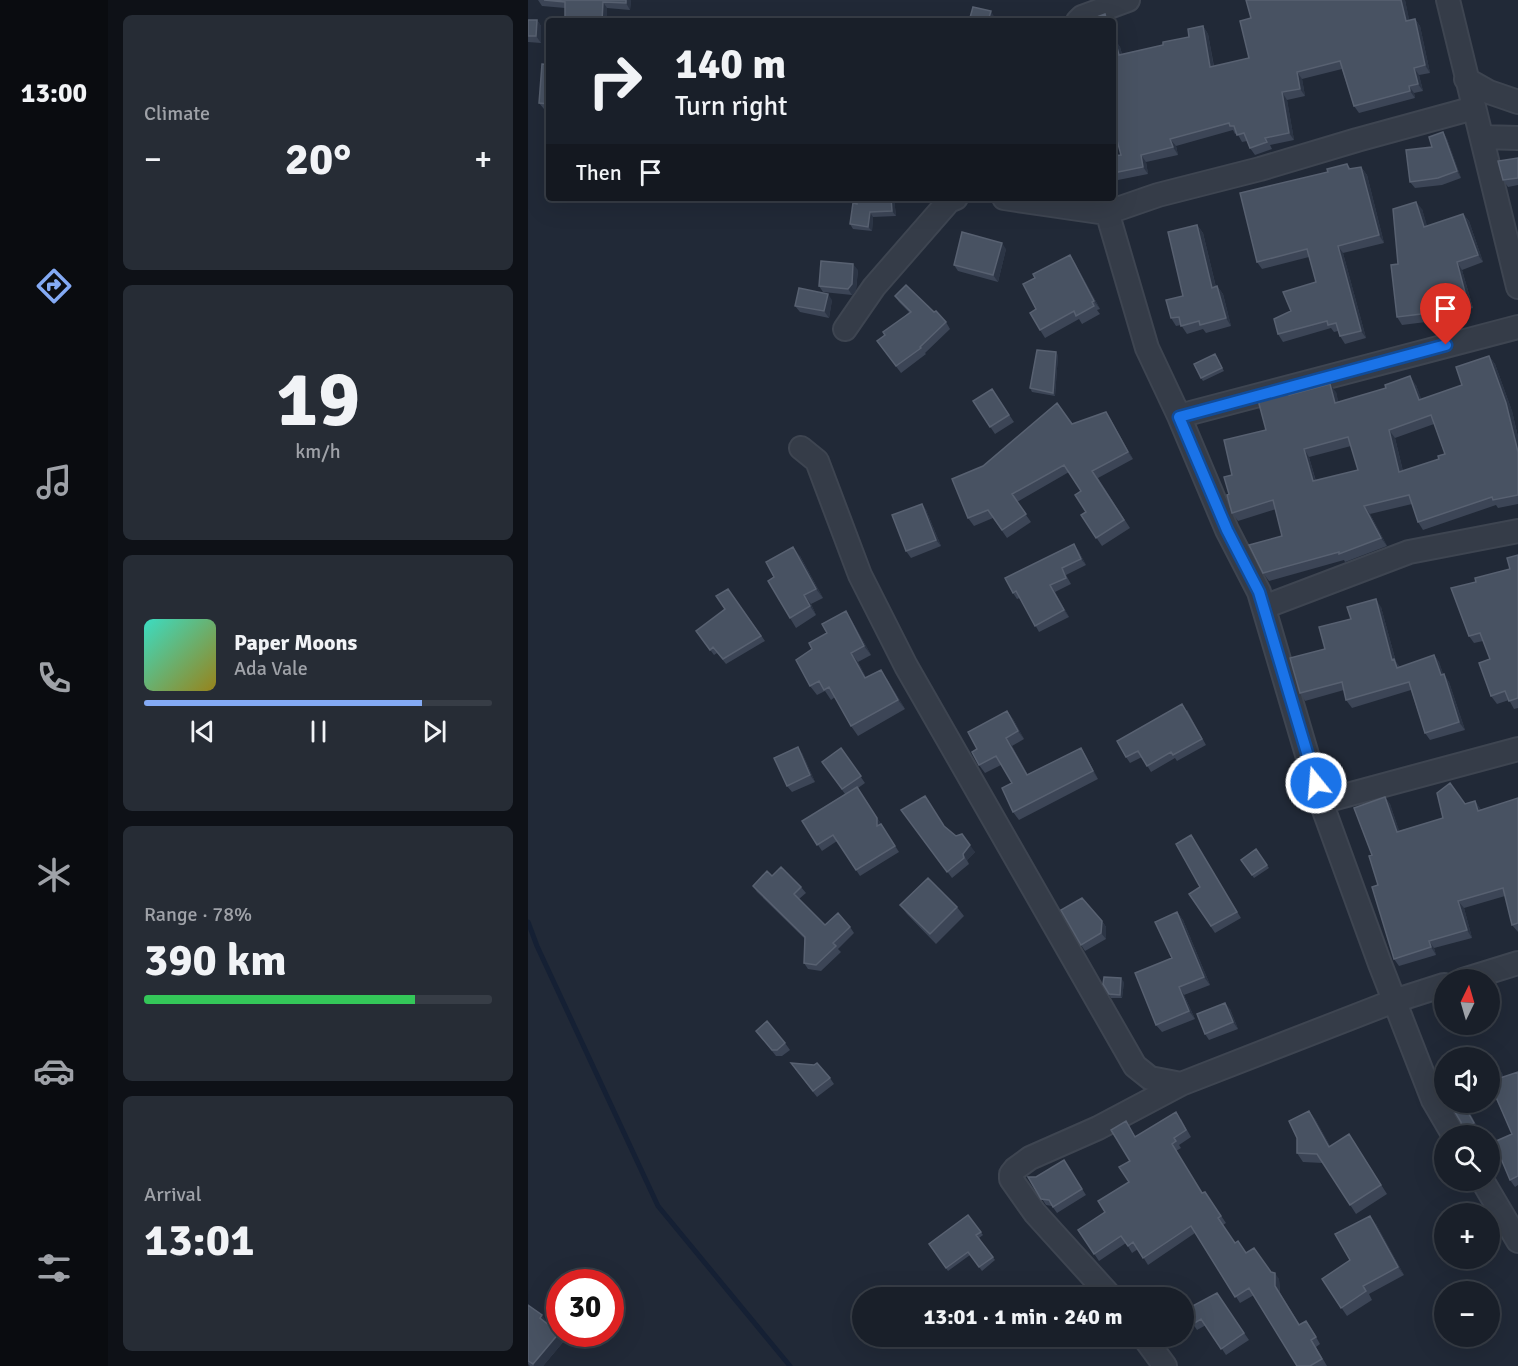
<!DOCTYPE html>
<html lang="en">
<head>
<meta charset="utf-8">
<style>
	body { margin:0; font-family:Signika,sans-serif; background:#262c35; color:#f1f3f6; height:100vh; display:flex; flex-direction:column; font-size:22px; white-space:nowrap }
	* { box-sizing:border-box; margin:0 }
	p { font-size:20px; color:#9fa2a8 }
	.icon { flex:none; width:33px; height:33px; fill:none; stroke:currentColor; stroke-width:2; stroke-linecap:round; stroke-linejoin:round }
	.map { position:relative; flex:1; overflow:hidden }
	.sheet { display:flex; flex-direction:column; gap:15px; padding:15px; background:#0e1117; width:420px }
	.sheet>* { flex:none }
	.hud { position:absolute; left:18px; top:18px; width:570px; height:183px; border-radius:6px; box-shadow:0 6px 24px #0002,0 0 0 2px #373d46; background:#191f29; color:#f1f3f6; overflow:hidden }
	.needle { width:39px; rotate:5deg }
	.controls { position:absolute; left:906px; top:969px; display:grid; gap:12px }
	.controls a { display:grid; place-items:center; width:66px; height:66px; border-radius:50%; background:#191f29; box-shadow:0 6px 24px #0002,0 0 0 2px #373d46; font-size:30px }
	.speed { position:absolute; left:18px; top:1269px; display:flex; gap:12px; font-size:30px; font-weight:700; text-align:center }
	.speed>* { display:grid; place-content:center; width:78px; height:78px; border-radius:50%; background:#191f29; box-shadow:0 6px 24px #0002,0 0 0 2px #373d46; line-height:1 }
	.speed .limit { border:9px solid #d22; background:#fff; color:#111 }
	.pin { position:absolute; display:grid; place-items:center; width:51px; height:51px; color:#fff; margin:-62px -26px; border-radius:50% 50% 50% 0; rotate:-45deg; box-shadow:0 0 6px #0007 }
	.pin .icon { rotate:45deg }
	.me { position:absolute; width:66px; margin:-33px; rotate:343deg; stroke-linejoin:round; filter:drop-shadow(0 0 4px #0008) }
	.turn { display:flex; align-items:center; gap:21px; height:126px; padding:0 30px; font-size:27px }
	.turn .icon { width:78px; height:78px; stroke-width:2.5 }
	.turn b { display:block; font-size:42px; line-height:51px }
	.then { display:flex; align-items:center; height:57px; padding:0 30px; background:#0003; gap:12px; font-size:22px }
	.big { font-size:45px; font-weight:700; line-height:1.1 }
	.sheet .widget { flex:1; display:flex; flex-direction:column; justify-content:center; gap:9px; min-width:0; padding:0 21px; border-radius:9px; background:#262c35 }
	.sheet .dial { align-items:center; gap:0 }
	.dial b { font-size:78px; line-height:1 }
	.song { display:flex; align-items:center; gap:18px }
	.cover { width:72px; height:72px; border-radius:9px; background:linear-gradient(135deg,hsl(170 70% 55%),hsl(50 70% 35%)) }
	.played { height:6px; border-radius:3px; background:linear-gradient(90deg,#84aaf4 80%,#373d46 80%) }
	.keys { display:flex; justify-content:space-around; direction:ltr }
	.heat { display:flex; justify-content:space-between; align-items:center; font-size:33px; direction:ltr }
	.charge { height:9px; border-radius:4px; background:linear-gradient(90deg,#34c759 78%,#373d46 0) }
	.trip { position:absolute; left:324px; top:1287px; width:342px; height:60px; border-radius:30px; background:#191f29; box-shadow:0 6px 24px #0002,0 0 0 2px #373d46; font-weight:700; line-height:60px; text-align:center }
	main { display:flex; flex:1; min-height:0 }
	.tabs { display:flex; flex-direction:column; width:108px; justify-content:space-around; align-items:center; background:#0a0c10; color:#9fa2a8 }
	.tabs .icon { width:42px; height:42px }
	.tabs .on { color:#84aaf4 }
	.tabs b { font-size:27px; color:#f1f3f6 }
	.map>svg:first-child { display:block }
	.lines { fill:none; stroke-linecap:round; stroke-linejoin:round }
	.stream { stroke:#152034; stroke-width:5 }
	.minor-casing { stroke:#3e4551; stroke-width:26 }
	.minor { stroke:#353c48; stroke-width:22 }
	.wall { fill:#3c4556; fill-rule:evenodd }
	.shaded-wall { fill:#2c3545 }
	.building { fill:#485262; stroke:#586171; stroke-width:1.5; fill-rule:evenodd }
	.route-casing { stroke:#114b97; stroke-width:15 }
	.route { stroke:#1a73e8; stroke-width:10 }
</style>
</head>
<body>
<main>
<nav class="tabs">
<b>13:00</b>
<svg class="icon on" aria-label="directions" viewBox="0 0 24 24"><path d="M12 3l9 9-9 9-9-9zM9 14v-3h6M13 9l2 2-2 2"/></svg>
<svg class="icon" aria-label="music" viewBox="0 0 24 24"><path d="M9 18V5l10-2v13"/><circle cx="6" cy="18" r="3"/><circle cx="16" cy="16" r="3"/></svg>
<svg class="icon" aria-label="phone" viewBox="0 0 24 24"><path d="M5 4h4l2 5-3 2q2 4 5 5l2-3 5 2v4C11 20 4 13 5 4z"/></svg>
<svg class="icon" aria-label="climate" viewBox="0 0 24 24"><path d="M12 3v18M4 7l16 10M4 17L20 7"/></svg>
<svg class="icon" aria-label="car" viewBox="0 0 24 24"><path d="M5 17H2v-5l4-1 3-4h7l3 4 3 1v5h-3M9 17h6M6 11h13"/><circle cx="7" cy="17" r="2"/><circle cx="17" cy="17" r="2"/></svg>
<svg class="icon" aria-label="filters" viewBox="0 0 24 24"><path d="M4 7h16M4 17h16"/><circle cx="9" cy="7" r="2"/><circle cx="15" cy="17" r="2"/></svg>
</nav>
<section class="sheet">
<div class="widget"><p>Climate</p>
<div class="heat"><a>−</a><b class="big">20°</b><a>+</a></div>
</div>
<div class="widget dial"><b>19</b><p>km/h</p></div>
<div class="widget">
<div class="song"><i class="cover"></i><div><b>Paper Moons</b><p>Ada Vale</p></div></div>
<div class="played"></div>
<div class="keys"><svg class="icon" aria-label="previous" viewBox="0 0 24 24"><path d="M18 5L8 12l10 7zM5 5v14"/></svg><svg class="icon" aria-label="pause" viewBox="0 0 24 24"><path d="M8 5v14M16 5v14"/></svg><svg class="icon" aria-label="next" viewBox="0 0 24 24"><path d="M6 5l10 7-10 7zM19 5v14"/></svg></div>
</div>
<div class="widget"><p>Range · 78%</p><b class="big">390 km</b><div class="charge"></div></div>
<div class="widget"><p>Arrival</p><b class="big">13:01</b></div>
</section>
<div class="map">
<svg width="990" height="1366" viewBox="0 0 990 1366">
	<rect width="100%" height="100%" fill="#212937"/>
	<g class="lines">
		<path class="stream" d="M0,922l9,24 121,260 132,160"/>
		<g class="minor-casing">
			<path id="minor" d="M920,0l70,287
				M550,21l4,-4 46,-17
				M938,79l23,13 29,10
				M954,137l36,1
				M476,198l102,15 52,-18 102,-26 97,-29 117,-32
				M575,198l44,150 32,68 48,114 32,62 62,210 59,162 53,136 21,36
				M317,329l29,-42 75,-86 7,-3
				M651,416l339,-89
				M273,448l16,13 43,114 46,91 229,400 15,12 31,6
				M736,607l145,-55 109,-21
				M793,802l197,-53
				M935,980l55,-17
				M954,1180l36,61
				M584,1298l-77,-85 -24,-34v-5l4,-5 15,-11 68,-30 83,-44 213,-83 50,-16
				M615,1336l22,30"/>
		</g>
		<use href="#minor" class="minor"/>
	</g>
	<path class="wall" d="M10,0h93l-1,10 -23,-2v13h-42v-13l-23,-2z
		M718,0h159l4,20 6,-1 5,7 10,47 -11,2 4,16 -9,2 1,5 -56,15 -5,-7 -12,-37 -40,10 3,17 -18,4 7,40 -24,5 2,4 -17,6 -5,-7 -3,-7 -5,1 -5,-9 -2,1 -2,-4 -57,16 2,9 -32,7 2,12 -35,7v-25l8,-1 -8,-30v-92l2,7 5,7 2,7 41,-9 26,-8 14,-11 5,8 6,32 35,-8 2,-40z
		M0,20h9l4,6v17l-13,-1z
		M21,65v45l-5,-1 -5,-6z
		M915,132l4,7 14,39 -19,7 -27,3 -5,-6 22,-35z
		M990,158v27l-10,2 -5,-7z
		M819,164l4,5 10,-2 6,8 17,68 -41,10 23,85 -21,6 -5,-8 -2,-5 -4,1 -3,-4 -48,14 -5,-8 13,-23 25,-29 -7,-25 -47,12 -5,-7 71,-90z
		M366,198l2,18 -23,1 -1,14 -19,-2 -3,-5 7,-20z
		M894,209l5,18 36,-13 6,7 14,41 -21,8 11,38 -47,12v2l-24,3 -5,-8 1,-53z
		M669,225l6,8 13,54 1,-1 6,8 8,32 -25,7 -3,-4 -16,5 -6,-9 -5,1 -5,-8 12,-22z
		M478,249l-8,33 -40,-11 -4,-6z
		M542,255l5,8 25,46 -3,1 3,4 -18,10 -3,-5 -34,19 -5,-8 -4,-21 -1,-31z
		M330,270l-2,20 -4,5 -29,-3 -4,-6z
		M367,296l39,16 12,10 4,7 -25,24 1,1 -25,19 -24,-32 8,-6 24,-23 -10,-10z
		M304,300l-3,18 -29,-6 -5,-6z
		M530,355l-3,41 -23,-4 -2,-4z
		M961,356l6,8 17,47 6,26v67l-20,4 -2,-3 -73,25 -5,-8 -6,-18 -42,10 17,32 -42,16 -1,-2 -75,21 -6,-8 19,-37 -6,-27 -38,12 -6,-8 -3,-19 3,-19 34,-45 22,-38 3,3 45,-3 2,10 78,-17 5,14 41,-14zM906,424l11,30 -6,5 -36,12 -8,-33zM823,446l7,24 -42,11 -7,-24z
		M689,357l7,14 -21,10 -2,-3z
		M464,389l22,33 -19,12 -22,-33z
		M578,412l5,8 22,39 -35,19 32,50 -28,18 -21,-31 5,-3 -5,-21 -12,-19 -52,30 14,20 -24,16 -14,-20 -19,8 -6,-8 15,-52 89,-42z
		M394,504l4,6 15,36 -30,12 -5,-7z
		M550,550l8,15 -20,10 5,9 -16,8 14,25 -30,15 -19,-34 -3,1 -4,-6z
		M990,555v153l-4,1 -5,-9 -12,4 -6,-8 -1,-37 -7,-18 -9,2 -5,-7 7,-54 34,-13z
		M272,556l23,42 -12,6 5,11 -20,13 -6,-10 -16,-41z
		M200,589l37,52 -39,23 -9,-11 -3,2 -18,-24 29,-22z
		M853,607l15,55 4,5 34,-12 5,7 4,12 6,8 16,48 -35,10 -5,-7 -14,-43 -59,18 -6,-8 -2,-10 -39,11 -5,-8 25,-44 26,-30z
		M324,621l19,34 -13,7 8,16 21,1 18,30 -47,27 -7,-10 -16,-29 -4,3 -6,-9 -8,4 -7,-9 2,-37 15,-16z
		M659,710l19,35 -29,16 -2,-3 -24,14 -9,-15 -12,6 -4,-6z
		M479,711l6,8 11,20 -12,7 16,29 53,-27 5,8 12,23 -79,41 -6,-8 -1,-29 -11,-18 -16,8 -6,-8z
		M313,748l24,35 -7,5 41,64 -39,24 -23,-35 -15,10 -20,-30 43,-27 -23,-32z
		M274,753l13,29 -23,10 -5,-6z
		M857,797l5,7 9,27 44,-13 22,-14 10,-3 6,9 37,-12v134l-6,-7 -7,-29 -41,12 8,30 -38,10 2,7 -37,11 -5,-7 -22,-104z
		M373,810l44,17 30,25 -8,8 2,4 -17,14z
		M667,842l46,76 -26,15 -26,-39 11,-7z
		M728,849l13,19 -15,10 -13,-18z
		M244,876l29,11 5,6 -7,6 26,26 25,2 4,6 -16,16 3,3 -20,19 -13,-2 -4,-6 1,-24 -48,-47 -4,-6z
		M372,905l57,2 7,9 -28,28 -29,-30z
		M649,912l6,8 27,65 -26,10 11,24 -33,13 -6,-7 16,-67z
		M574,921l4,6v12l-21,12 -4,-6z
		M596,982l-2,16h-11l-8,-14z
		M702,1009l8,20 -29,11 -4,-6z
		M228,1031l29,12 5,7 -8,6h-6z
		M286,1065l16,13 4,6 -17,13 -22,-28z
		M962,1068l12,5 1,4 15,-5v113l-3,2 -5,-7 2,-46 -17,-38 -5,1z
		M921,1102h15l15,28 -10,6h-2l-5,-7 -1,-7z
		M781,1111l6,8 15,27 19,-12 38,60 -31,20 -33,-51 -20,-1 -6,-9z
		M653,1119l10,18 -12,8 2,3 -5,3 26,42 3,-1 21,31 -3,2 12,18 11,10 33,26 1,14 20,32 11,3 9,16 -4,3 11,19h-30l-43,-71 -14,8 -45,-70 -47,32 -10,-16 -6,4 -6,-10 -27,18 -21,-31 27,-18 24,-30 1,-21v-33l5,8z
		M536,1160l22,35 -29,18 -5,-7 -6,-1 -18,-28h8z
		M440,1215l15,20 -4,3 16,22 -13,11 -12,-16 -22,16 -19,-27z
		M848,1224l28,51 -35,19 3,6 -25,16 -25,-37 28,-19z
		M689,1293l32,47 -23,15 -20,-30 -9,5 -4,-6z
		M0,1305l19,17 -1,1 18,18 -21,25h-13l-2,-2z"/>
	<path class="shaded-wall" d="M98,0h5l-1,10 -4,-7z
		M873,0h4l6,28 -5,-7z
		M75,2l4,6v13h-5z
		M463,11l4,7v3h-7z
		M887,19l5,7 10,47 -5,-8z
		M9,20l4,6v17l-5,-7z
		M675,26l5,8 7,40 -5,-7z
		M587,40l5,7 4,15 -5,-7z
		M886,68l5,7 4,16 -5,-7z
		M769,72l5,7 3,17 -5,-7z
		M881,86l5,7 1,5 -5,-7z
		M754,92l5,8 7,40 -5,-7z
		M915,132l4,7 14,39 -4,-7z
		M642,139l6,7 2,9 -5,-8z
		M613,155l5,7 2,12 -5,-7z
		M833,167l6,8 17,68 -5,-8z
		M363,198h3l2,18 -4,-5z
		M888,202l6,7 8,26 -6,-8z
		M342,212l3,5 -1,14 -4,-4z
		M935,214l6,7 14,41 -5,-7z
		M669,225l6,8 15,63 -6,-8z
		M474,243l4,6 -8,33 -5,-7z
		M810,246l5,7 23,85 -5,-7z
		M542,255l5,8 25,46 -6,-8z
		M929,262l5,8 11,38 -6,-8z
		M325,264l5,6 -2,20 -4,5 -4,-6z
		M689,286l6,8 8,32 -5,-8z
		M300,294l4,6 -3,18 -5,-7z
		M528,352l2,3 -3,41 -2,-3z
		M961,356l6,8 17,47 6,26v15z
		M882,376l6,9 9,23 -6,-8z
		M802,384l6,8 5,19 -6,-8z
		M578,412l5,8 22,39 -5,-7z
		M861,430l6,8 10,42 -6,-8z
		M776,449l5,8 9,33 -5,-9z
		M394,504l4,6 15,36 -5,-6z
		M836,506l6,8 17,32 -6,-8z
		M546,544l4,6 8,15 -5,-6z
		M265,547l7,9 23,42 -7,-9z
		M522,585l5,7 14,25 -5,-7z
		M276,595l7,9 5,11 -6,-9z
		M848,599l5,8 15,55 4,5 -3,1 -5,-8z
		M318,611l6,10 19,34 -7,-9z
		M323,653l7,9 14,26 -7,-10z
		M906,655l5,7 7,20 -5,-7z
		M353,670l6,9 18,30 -7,-9z
		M916,674l5,8 16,48 -6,-8z
		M479,711l6,8 11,20 -6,-8z
		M478,738l6,8 20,38 -5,-9z
		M270,747l4,6 13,29 -5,-7z
		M553,748l5,8 12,23 -5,-8z
		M329,787l42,65 -18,-27 -4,1z
		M857,797l5,7 12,35 -5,-7z
		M947,801l5,7 3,11 -5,-8z
		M442,845l5,7 -8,8 2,4 -6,-10z
		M930,901l6,7 8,30 -5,-8z
		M649,912l6,8 27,65 -6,-8z
		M574,921l4,6v12l-5,-6z
		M901,941l5,7 2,7 -5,-8z
		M593,978l3,4 -2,16 -2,-3z
		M651,987l5,8 11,24 -6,-8z
		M697,1003l5,6 8,20 -5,-7z
		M969,1066l5,7 3,12 -5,-7z
		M934,1102h1l16,28 -5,-7z
		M781,1111l6,8 20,36 -6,-8z
		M842,1216l6,8 28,51 -6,-8z
		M747,1273l4,6 1,14 24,39 -29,-46z
		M14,1315l5,7 -2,3 -5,-7z
		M31,1333l5,8 -21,25h-9l-1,-2z"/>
	<path class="building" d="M16,0h82v3l-23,-1 -1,19h-37v-19z
		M718,0h155l5,21 9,-2 10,46 -11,3 4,16 -9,2 1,5 -56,15 -14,-45 -43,11 3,17 -18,3 7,41 -24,5 2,4 -17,6 -6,-15 -7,2 -3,-9h-4l-1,-3 -59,16 3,8 -32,8 2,12 -30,6v-17l8,-1 -8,-30v-85h2l4,15 44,-10v-3l26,-5 -1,-8 15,-3 7,41 39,-9 -9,-37 11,-3z
		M445,7l18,4 -3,10h-19z
		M577,14l2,7h-21z
		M0,20h9l-1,16h-8z
		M14,64l7,1v39l-10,-1z
		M915,132l14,39 -19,7 -28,4 -4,-32 26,-3 -3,-10z
		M990,158v20l-15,2 -5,-19z
		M819,164l2,5 12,-2 18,68 -41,11 23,85 -21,5 -4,-13 -8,2 -1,-4 -49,13 -4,-15 17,-8 -8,-19 33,-10 -9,-33 -50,13 -17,-69 88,-21 -1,-3z
		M330,198h33l1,13 -22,1 -2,15 -18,-3 3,-21 4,1z
		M888,202l8,25 39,-13 15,41 -21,7 10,38 -46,13v1l-24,3 -6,-52 7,-1 -5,-55z
		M669,225l15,63 5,-2 9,32 -26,7 -1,-4 -18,5 -2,-9 -8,1 -5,-18 17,-4 -15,-64z
		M434,232l40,11 -9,32 -39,-10z
		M542,255l24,46 -2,1 2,4 -18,10 -2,-5 -34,19 -10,-17 6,-4 -13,-25 12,-6 -2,-4z
		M293,261l32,3 -1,20 -4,5 -29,-3z
		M378,285l28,27 2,-1 10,11 -26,25 1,1 -25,18 -19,-25 8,-6 -2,-3 28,-20 -16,-16z
		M271,288l29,6 -4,17 -29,-5z
		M509,350l19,2 -3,41 -23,-5z
		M687,354l7,14 -21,10 -7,-14z
		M961,356l17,47 12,49v43l-25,5 -1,-3 -74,25 -9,-27 -45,11 17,32 -42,16v-2l-76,21 -14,-28 33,-9 -9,-36 -41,13 -5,-18 2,-1 -5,-17 8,-2 -8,-35 42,-10 -8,-30 30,-8 1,3 41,-11 5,19 51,-15 -1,-3 25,-9 9,24 43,-15 -6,-18zM903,415l14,39 -7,2 1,3 -40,13 -10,-42zM820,437l10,33 -45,11 -9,-32z
		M464,389l17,26 -19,12 -17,-26z
		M529,403l15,21 34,-12 22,40 -36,19 32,49 -28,18 -15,-23 5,-3 -11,-17 6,-4 -17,-26 -52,29 14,20 -24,16 -14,-20 -20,8 -16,-39 31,-13z
		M394,504l14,36 -30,11 -14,-36z
		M546,544l7,15 -19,9 4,10 -16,7 14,25 -29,16 -19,-35 -3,2 -8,-15z
		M265,547l23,42 -12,6 6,11 -20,12 -22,-37 6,-4 -8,-15z
		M990,555v143l-9,3 -4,-10 -14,5 -12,-33 11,-4 -10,-26 -11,3 -18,-48 25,-6 -1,-4 35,-9 -3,-11z
		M200,589l33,47 -38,23 -10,-12 -3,3 -14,-19 29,-22 -9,-13z
		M848,599l16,61 2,-1 3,9 37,-13 7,20 3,-1 15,48 -34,11 -16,-51 -63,18 -4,-18 -42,11 -10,-35 35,-9 -6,-22 32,-8 -4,-12z
		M318,611l18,35 -13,7 14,25 16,-8 17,30 -47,26 -22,-39 -5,3 -5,-9 -9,5 -14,-26 16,-11 -3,-6 18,-10 -5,-9z
		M654,704l20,35 -29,16 -2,-3 -24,14 -9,-15 -12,6 -9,-16z
		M479,711l11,20 -12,7 21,37 54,-27 12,23 -80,41 -11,-24 10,-5 -16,-27 -17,9 -7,-13 5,-3 -9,-17z
		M270,747l12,28 -23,11 -13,-28z
		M313,748l20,28 -19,13 -20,-27z
		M922,783l15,21 10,-3 3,10 40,-13v125l-6,2 -9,-37 -45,13 9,29 -38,11 2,6 -37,12 -22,-72 6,-2 -9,-29 3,-1 -18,-47 31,-11 12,35 46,-14 -6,-25z
		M329,787l20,31v8l4,-2 14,22 -39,24 -23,-35 -16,10 -15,-24z
		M397,796l19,30 12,10 6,-2 8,11 -7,9 1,4 -17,14 -46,-62z
		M663,835l46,77 -26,14 -22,-32 11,-7 -24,-43z
		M728,849l11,16 -15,10 -11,-15z
		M253,867l20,20 -7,7 31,31 13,-12 12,14 -17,16 3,3 -20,19 -12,-2 1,-26 -52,-51 14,-15 5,5z
		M400,878l29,29 -27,27 -30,-29z
		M554,898l20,23 -1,12 -20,12 -20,-35z
		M649,912l27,65 -25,10 10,24 -33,14 -21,-52 37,-15 -17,-36z
		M576,977l17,1 -1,17 -11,-1 -6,-10z
		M697,1003l8,19 -28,12 -8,-20z
		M239,1021l18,22 -8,7h-5l-16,-19z
		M263,1063l23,2 3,-2 13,15 -17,13z
		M969,1066l3,12 18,-6v104l-8,4 -16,-38 18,-8 -20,-46 -2,1v-21z
		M921,1102h13l12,21 -12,6 -1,-7z
		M781,1111l20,36 20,-13 32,51 -31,20 -33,-51 -20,-1v-15l-8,-17z
		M648,1112l10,18 -12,8 2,3 -4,3 30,49 3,-1 16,24 -3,2 17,25 3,-2 8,12 8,-5 17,24 4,1v13l24,39 7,-4 10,16 -5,3 11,19 -12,7h-13l-48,-78 -14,9 -44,-71 -48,32 -10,-16 -5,4 -7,-10 -27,18 -16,-24 27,-18 -7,-11 31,-19 -10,-15 11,-6 -19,-31 15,-9 9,16z
		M536,1160l18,29 -29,18 -4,-7 -8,-1 -13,-22h8z
		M440,1215l13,17 -5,3 17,22 -14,10 -11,-15 -22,16 -17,-24z
		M842,1216l28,51 -35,19 3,5 -25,17 -19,-29 28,-19 -15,-26z
		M689,1293l27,40 -23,16 -20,-30 -8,5 -8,-14z
		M0,1305l14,10 -2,3 19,15 -26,31 -5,-3z"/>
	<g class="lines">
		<g class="route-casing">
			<path id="route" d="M788,783l-57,-191 -32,-62 -48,-113 267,-72"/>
		</g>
		<use href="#route" class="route"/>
	</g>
</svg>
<div class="controls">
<a><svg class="needle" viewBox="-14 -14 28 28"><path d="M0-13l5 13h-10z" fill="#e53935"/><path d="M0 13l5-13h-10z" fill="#9fa2a8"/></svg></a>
<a><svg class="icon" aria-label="sound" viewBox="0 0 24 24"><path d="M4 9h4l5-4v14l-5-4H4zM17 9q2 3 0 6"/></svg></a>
<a><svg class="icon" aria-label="search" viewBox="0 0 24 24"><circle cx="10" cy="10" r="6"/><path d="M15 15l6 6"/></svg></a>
<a>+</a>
<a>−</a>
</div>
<div class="speed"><div class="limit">30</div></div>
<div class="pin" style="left:918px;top:345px;background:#d93025"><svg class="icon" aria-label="arrive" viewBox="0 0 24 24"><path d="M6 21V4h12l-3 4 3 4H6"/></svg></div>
<svg class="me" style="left:788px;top:783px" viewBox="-20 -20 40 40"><circle r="17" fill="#1a73e8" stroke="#fff" stroke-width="3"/><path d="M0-11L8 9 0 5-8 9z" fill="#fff"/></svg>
<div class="trip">13:01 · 1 min · 240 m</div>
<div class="hud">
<div class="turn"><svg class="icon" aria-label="right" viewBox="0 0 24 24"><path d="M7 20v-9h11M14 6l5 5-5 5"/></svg><div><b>140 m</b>Turn right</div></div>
<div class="then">Then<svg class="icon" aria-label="arrive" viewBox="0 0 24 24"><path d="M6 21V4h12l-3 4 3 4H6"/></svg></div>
</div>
</div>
</main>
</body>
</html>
